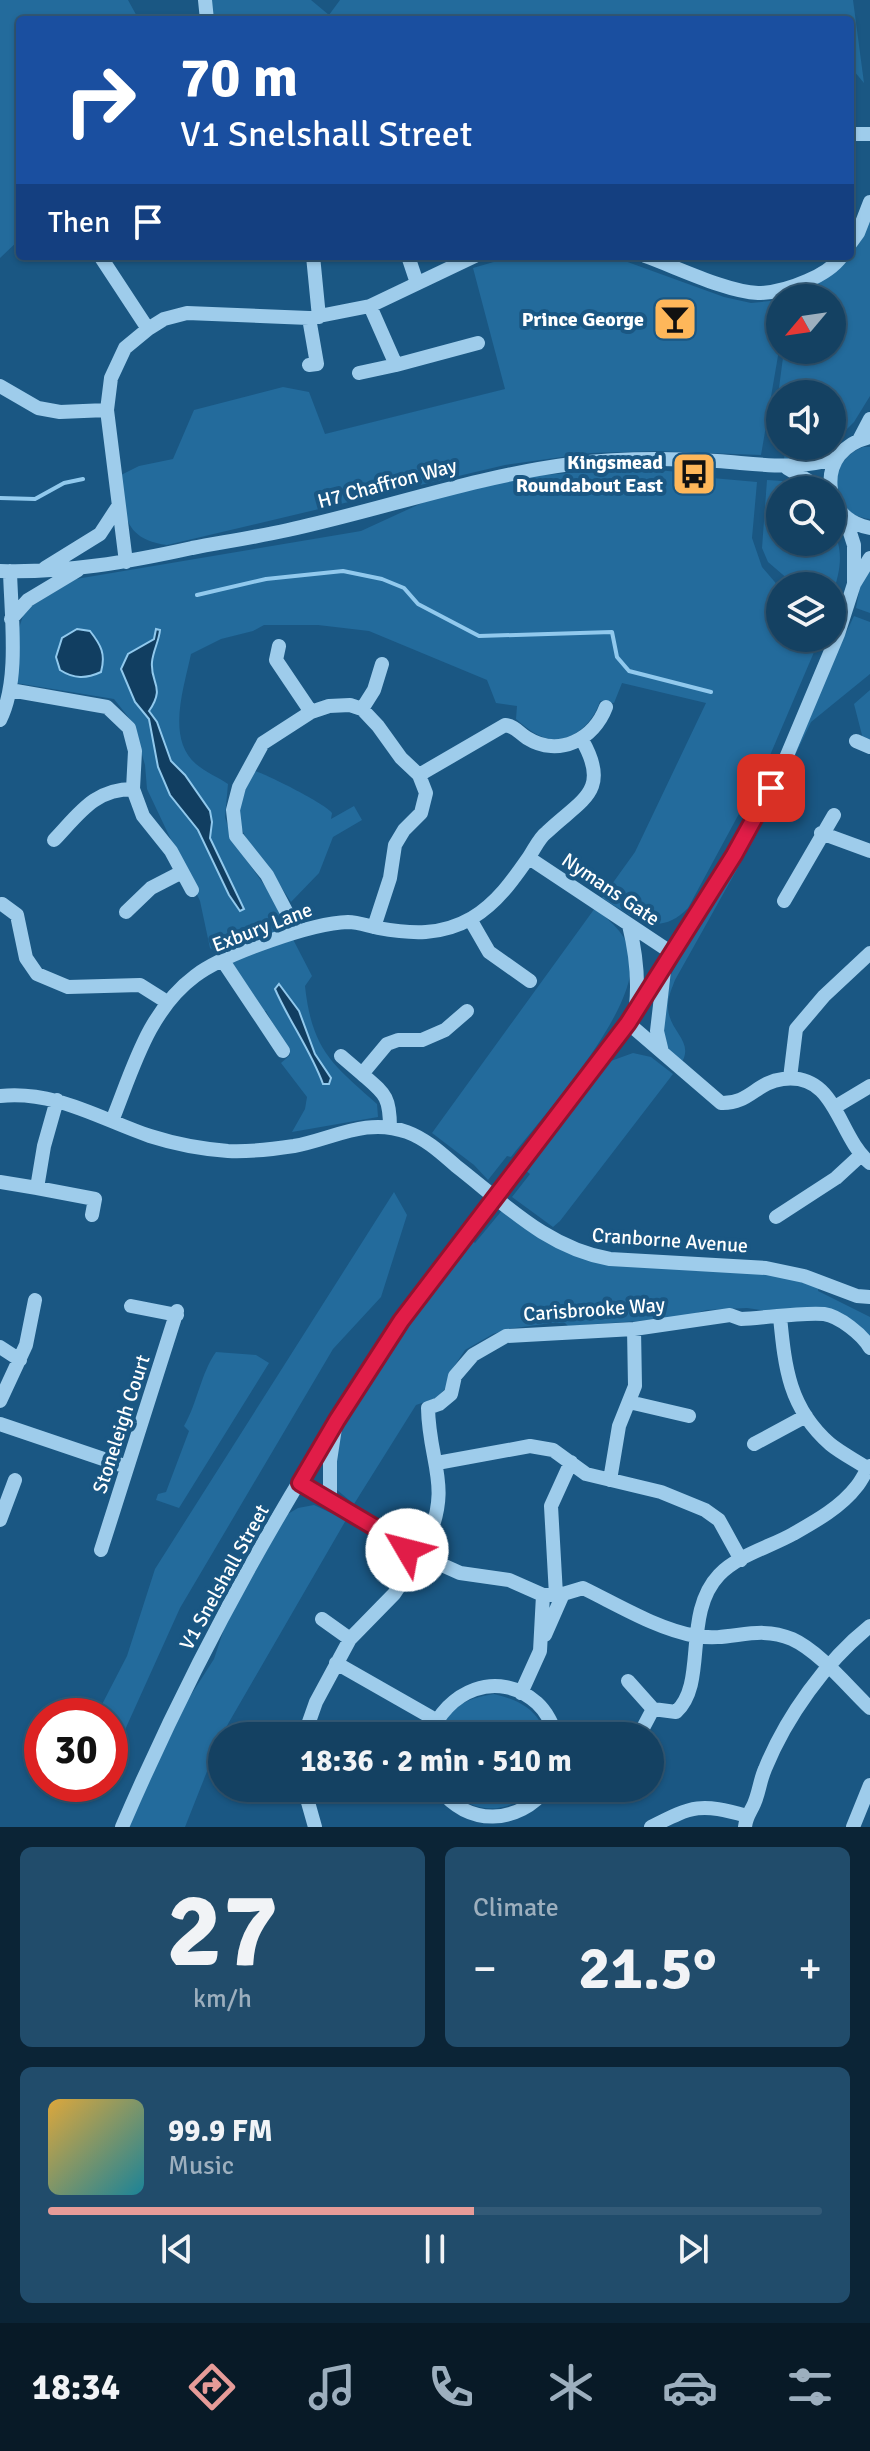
<!DOCTYPE html>
<html lang="en">
<head>
<meta charset="utf-8">
<style>
	body { margin:0; font-family:Signika,sans-serif; background:#214c6b; color:#f1f3f6; height:100vh; display:flex; flex-direction:column; font-size:30px; white-space:nowrap }
	* { box-sizing:border-box; margin:0 }
	p { font-size:26px; color:#9dafbe }
	.icon { flex:none; width:44px; height:44px; fill:none; stroke:currentColor; stroke-width:2; stroke-linecap:round; stroke-linejoin:round }
	.map { position:relative; height:1827px; overflow:hidden }
	.sheet { display:flex; flex-direction:column; gap:20px; padding:20px; background:#0b2436; flex:1 }
	.sheet>* { flex:none }
	.guide { position:absolute; left:16px; top:16px; width:838px; height:244px; border-radius:8px; box-shadow:0 2px 6px #0004,0 0 0 2px #335a77; background:#1a4fa0; color:#fff; overflow:hidden }
	.needle { width:52px; rotate:241deg }
	.controls { position:absolute; left:766px; top:284px; display:grid; gap:16px }
	.controls a { display:grid; place-items:center; width:80px; height:80px; border-radius:50%; background:#144162; box-shadow:0 2px 6px #0004,0 0 0 2px #335a77; font-size:40px }
	.speed { position:absolute; left:24px; top:1698px; display:flex; gap:16px; font-size:40px; font-weight:700; text-align:center }
	.speed>* { display:grid; place-content:center; width:104px; height:104px; border-radius:50%; background:#144162; box-shadow:0 2px 6px #0004,0 0 0 2px #335a77; line-height:1 }
	.speed .limit { border:12px solid #d22; background:#fff; color:#111 }
	.pin { position:absolute; display:grid; place-items:center; width:68px; height:68px; color:#fff; margin:-34px; border-radius:16px; box-shadow:0 4px 12px #0006 }
	.me { position:absolute; width:88px; margin:-44px; rotate:307deg; stroke-linejoin:round; filter:drop-shadow(0 0 6px #0008) }
	.turn { display:flex; align-items:center; gap:28px; height:168px; padding:0 32px; font-size:36px }
	.turn .icon { width:104px; height:104px; stroke-width:2.5 }
	.turn b { display:block; font-size:56px; line-height:68px }
	.then { display:flex; align-items:center; height:76px; padding:0 32px; background:#0003; gap:16px; font-size:30px }
	.big { font-size:60px; font-weight:700; line-height:1.1 }
	.sheet .widget { flex:1; display:flex; flex-direction:column; justify-content:center; gap:12px; min-width:0; padding:0 28px; border-radius:12px; background:#214c6b }
	.sheet .dial { align-items:center; gap:0 }
	.dial b { font-size:104px; line-height:1 }
	.song { display:flex; align-items:center; gap:24px }
	.cover { width:96px; height:96px; border-radius:12px; background:linear-gradient(135deg,hsl(40 70% 55%),hsl(190 70% 35%)) }
	.played { height:8px; border-radius:4px; background:linear-gradient(90deg,#e69b98 55%,#335a77 55%) }
	.keys { display:flex; justify-content:space-around; direction:ltr }
	.heat { display:flex; justify-content:space-between; align-items:center; font-size:44px; direction:ltr }
	.sheet .tiles { flex:1; display:grid; gap:20px; grid-template-columns:1fr 1fr }
	.widget:last-child { grid-column:span 2 }
	.trip { position:absolute; left:208px; top:1722px; width:456px; height:80px; border-radius:40px; background:#144162; box-shadow:0 2px 6px #0004,0 0 0 2px #335a77; font-weight:700; line-height:80px; text-align:center }
	.tabs { display:flex; height:128px; justify-content:space-around; align-items:center; background:#081a27; color:#9dafbe }
	.tabs .icon { width:56px; height:56px }
	.tabs .on { color:#e69b98 }
	.tabs b { font-size:36px; color:#f1f3f6 }
	.map>svg:first-child { display:block }
	.green { fill:#236b9c }
	.water { fill:#113e61; stroke:#91c9ed; stroke-width:2 }
	.lines { fill:none; stroke-linecap:round; stroke-linejoin:round }
	.stream { stroke:#91c9ed; stroke-width:4 }
	.minor { stroke:#9ecceb; stroke-width:14 }
	.minor-bridge { stroke:#9ecceb; stroke-width:14 }
	.route-casing { stroke:#92132f; stroke-width:20 }
	.route { stroke:#e11d48; stroke-width:14 }
	.labels { text-anchor:middle; stroke-width:8; stroke-linejoin:round; paint-order:stroke }
	.poi-label { font-size:20px; font-weight:bold; fill:#fff; stroke:#1a5783; text-anchor:end }
	.street-label { font-size:20px; fill:#fff; stroke:#1a5783 }
</style>
</head>
<body>
<div class="map">
<svg width="870" height="1827" viewBox="0 0 870 1827">
	<rect width="100%" height="100%" fill="#1a5783"/>
	<path class="green" d="M0,0h128l11,20h-119v219l-20,19z
		M207,0h104l18,15 11,-15h513l11,83 -10,-12 -4,34v-85h-643z
		M870,218v178l-16,26 -22,22v-50h-52v25l-5,-1 9,-68h48v-52h-41v-6l59,-36z
		M514,256h97l113,41 27,6 29,-3v44l-19,111 -105,-4 -65,2 -86,12 -338,80c-45,-6 -42,-32 -48,-69l20,-10 34,-7 21,-49 89,-23 26,5 16,42 180,-45 -32,-121z
		M785,446h45c-13,12 -29,13 -46,14z
		M863,447h7v72c-44,-5 -45,-57 -7,-72z
		M638,468l40,4v3l79,7 -5,56 10,29 18,21v50h40l-52,122 -80,148c-31,32 -55,8 -86,-10l33,-46 71,-149 -84,-20 -8,20 -14,-2c-8,26 -36,49 -64,33 -7,-4 -14,-10 -20,-15l1,-13 -21,-3 -9,-23 -118,-49 -51,-6h-54l-11,6 -32,8 -30,15c-7,34 -25,84 5,110 9,8 22,13 32,20l-3,33 7,23 35,49 45,87 -7,10c7,64 27,78 72,118l1,13 -86,15 13,-23 2,-12 -26,-34 9,-8 -24,-44h-5l-23,-34 -15,-28 -7,3 -6,-4 -10,-47 -53,-112 -2,-24 -12,-42 -19,-24 -98,-16v-46l9,-27 51,-31 285,-48 74,-34 94,-21z
		M767,480l15,1 22,9h-24v52h52v-16c12,25 9,44 0,69v-9h-36l-28,-24 -6,-14z
		M870,561v52l-14,-5 3,-16 -4,-2z
		M854,616l16,6v52l-59,48 -52,108 -84,150c-3,8 -7,17 -7,25 -1,27 29,36 12,60l-9,-9 -9,-19 9,-63 63,-110z
		M870,690v51l-7,-2 -9,-35z
		M255,771c13,4 71,33 77,42l-1,6 23,-13 8,14 -29,17 -14,36 -28,29c-7,-10 -13,-21 -21,-31 -31,-40 -43,-52 -15,-100z
		M595,908c17,15 35,28 36,53 4,53 -87,154 -120,196l-4,-1 -19,24 -14,-15 -42,-32z
		M633,1053l18,4 22,17 -113,147 -7,6 -41,-30 18,-23 -5,-4 83,-108z
		M394,1192l13,23 -26,82 -48,52 -153,259 -70,155v-47h-14l31,-60 28,-87z
		M504,1208l49,37 212,27 54,15 -1,4 52,26v23l-18,-17 -105,-15 -41,2 -26,8 -112,8 -3,-3h-14l-43,6 -15,5 -28,16 -16,24 -3,14 -10,10 -20,7 -62,99 -17,-14 -2,-35 8,-30 11,-21 72,-106 45,-58 4,3z
		M216,1352l40,3 13,8 -90,145 -23,-8 2,-6 8,-2 23,-61 -5,-5c14,-24 16,-51 32,-74z
		M314,1505l32,15 -125,216 -36,91h-58l53,-115 34,-53 13,-39 59,-105 12,-7z
		M494,1694c26,6 44,16 53,42h-110c14,-29 26,-37 57,-42z
		M449,1788h87c-24,25 -63,29 -87,0z"/>
	<path class="water" d="M77,629l13,2c11,14 16,23 11,41 -15,7 -27,7 -41,-2l-4,-13 6,-19z
		M156,629l4,1c-1,11 -7,21 -8,32 -2,22 14,24 -3,49l8,11 14,39 14,14 25,36 2,11 -2,16 34,71 -4,2 -11,-16 -31,-65 -28,-35 -12,-28 -9,-48 -14,-17 -14,-33 7,-15 26,-15z
		M279,984l20,27 16,43 16,24 -2,6h-6c-12,-33 -34,-63 -48,-95z"/>
	<g class="lines">
		<path class="stream" d="M0,498l35,1 29,-16 19,-4
			M197,595l69,-16 77,-8 39,8 22,9 14,16 61,32 133,-4 5,25 12,14 82,21"/>
		<path class="minor" d="M205,0l2,20
			M850,134h20
			M850,244l8,-11 12,-31
			M100,256l48,73
			M313,256l6,61
			M408,256l9,27
			M645,256c31,11 82,36 113,37 17,0 33,-5 49,-12 12,-5 27,-14 35,-25
			M370,306l26,59 82,-22
			M309,318l8,46 -8,1
			M359,373l37,-8
			M0,386l38,22 22,4 47,-2
			M859,440l11,-21
			M787,468l37,22
			M831,490c-4,-28 13,-47 39,-53
			M832,497c8,18 19,27 38,31
			M845,517l9,28v39
			M126,562l-19,-152 4,-32 14,-30 23,-19 16,-10 23,-6 122,5 61,-12 105,-50
			M45,568l55,-34 17,-26
			M0,571c65,2 129,-9 192,-23 32,-6 64,-11 96,-18 96,-21 185,-53 283,-66 48,-6 98,-6 146,-3 43,3 77,10 120,-3
			M11,619l17,-19 50,-30
			M279,646l-3,14 35,52
			M10,690l97,17 22,21 6,23 -2,38c-39,0 -54,25 -79,51
			M362,709l12,-19 8,-26
			M0,720c20,-39 11,-105 10,-149
			M856,741l14,6
			M419,775l86,-50c10,1 14,8 22,13 32,20 67,1 79,-31
			M133,789l10,27 28,35 21,39
			M821,833l49,18
			M529,858l143,95
			M784,901l50,-86
			M2,904l15,11 9,43 11,16 31,13 72,-2 27,17
			M126,912l25,-24 31,-16
			M470,919l19,33 41,29
			M629,925c7,28 10,52 7,81
			M297,932l-30,-57 -31,-39 -3,-26 6,-23 24,-44 48,-31 18,-6 21,-1 12,4 16,17 23,32 18,17 7,18 -5,20 -17,17 -9,15 -5,33 -16,49
			M223,961l60,90
			M628,1023l93,80c29,1 35,-21 62,-24 54,-7 54,57 87,84
			M662,1052l-5,-21 7,-60
			M341,1056l21,18
			M790,1078l6,-49 28,-33 46,-43
			M0,1096c55,-6 100,23 150,40 25,8 52,13 78,15 20,1 46,-2 66,-5 39,-7 72,-29 113,-14 19,7 34,21 49,34 49,38 91,82 154,93l156,9 38,8 53,20 13,1
			M57,1100l-13,46 -7,42 58,11 -3,16
			M835,1107l35,-21
			M112,1121c21,-52 36,-110 83,-145 29,-22 117,-53 153,-54 10,0 20,4 30,6 33,6 63,8 94,-10 25,-15 41,-38 57,-61 6,-9 10,-19 18,-25 33,-32 65,-40 35,-92
			M390,1128c0,-32 -5,-34 -28,-54l25,-30 11,-4h24l23,-10 22,-19
			M522,1163l106,-140 106,-168 49,-90 55,-131 16,-50 16,-26
			M0,1182l37,6
			M776,1217l60,-39 25,-23
			M131,1306l46,9
			M780,1317c5,51 9,91 50,127 11,9 25,16 37,24
			M0,1347l20,13
			M0,1401l26,-56 9,-45
			M629,1402l60,14
			M0,1424l127,43
			M754,1444l52,-28
			M437,1463l93,-17 23,4 33,24 75,18 44,18 14,10 22,40
			M610,1480l9,-54 16,-40 -1,-57
			M300,1483l108,64
			M330,1500v-39l5,-33
			M0,1520l15,-40
			M427,1541c25,-56 2,-78 1,-133l11,-4 12,-10 4,-18 18,-21 33,-19 128,-7 96,-14 11,4c23,-1 62,-7 83,-5 15,2 39,21 46,34
			M101,1550l76,-239
			M431,1560l29,13 49,7 34,15 20,-1 20,-6c35,17 74,41 113,48 36,6 60,-12 96,3 27,12 57,49 78,69
			M556,1595l-5,-89 20,-44
			M322,1619l28,20
			M545,1635l18,-41
			M336,1663l100,57
			M628,1681l25,28 23,3c32,-29 6,-98 43,-137 19,-20 51,-28 74,-41 23,-13 48,-27 64,-48 5,-6 8,-14 13,-20
			M521,1693l19,-42 3,-56
			M304,1736l12,-34 34,-63 44,-45 20,-30
			M430,1736c16,-45 68,-68 107,-33 10,9 15,21 20,33
			M629,1736l14,-8 10,-19
			M304,1788l11,39
			M439,1788c28,39 80,37 108,0
			M122,1827c90,-209 206,-409 343,-591
			M651,1827c43,-22 49,-24 96,-11
			M745,1827c1,-10 5,-14 9,-23 5,-11 6,-24 11,-35 21,-52 61,-108 105,-143
			M853,1827l17,-42"/>
		<path class="minor-bridge" d="M465,1236l57,-73"/>
	</g>
	<g class="lines">
		<g class="route-casing">
			<path id="route" d="M407,1550l1,-3 -108,-64 37,-63 64,-99 227,-298 106,-168 37,-67"/>
		</g>
		<use href="#route" class="route"/>
	</g>
	<defs>
		<g id="bar-square" transform="scale(2.3)"><rect x="-9" y="-9" width="18" height="18" rx="4" fill="#feb75a" stroke="#1a5783"/><path d="M-6-5H6L.8 .8V4.5H3.5V6h-7V4.5H-.8V.8Z" fill="#111"/></g>
		<g id="bus-square" transform="scale(2.3)"><rect x="-9" y="-9" width="18" height="18" rx="4" fill="#feb75a" stroke="#1a5783"/><path d="M-5-6H5V4H4V6H2V4H-2V6H-4V4H-5ZM-3.5-4V0h7V-4ZM-3.5 1.2v1.5H-2V1.2ZM2 1.2v1.5H3.5V1.2Z" fill="#111"/></g>
	</defs>
	<g fill-rule="evenodd">
		<use href="#bar-square" x="675" y="319"/>
		<use href="#bus-square" x="694" y="474"/>
	</g>
	<g class="labels">
		<g class="poi-label">
			<text x="644" y="326">Prince George</text>
			<text x="663" y="469">Kingsmead<tspan x="663" dy="23">Roundabout East</tspan></text>
		</g>
		<g class="street-label">
			<text transform="translate(387 483) rotate(-15)" y="7">H7 Chaffron Way</text>
			<text transform="translate(611 889) rotate(34)" y="7">Nymans Gate</text>
			<text transform="translate(262 927) rotate(-21)" y="7">Exbury Lane</text>
			<text transform="translate(670 1240) rotate(4)" y="7">Cranborne Avenue</text>
			<text transform="translate(594 1309) rotate(-4)" y="7">Carisbrooke Way</text>
			<text transform="translate(121 1424) rotate(-72)" y="7">Stoneleigh Court</text>
			<text transform="translate(224 1577) rotate(-61)" y="7">V1 Snelshall Street</text>
		</g>
	</g>
</svg>
<div class="controls">
<a><svg class="needle" viewBox="-14 -14 28 28"><path d="M0-13l5 13h-10z" fill="#e53935"/><path d="M0 13l5-13h-10z" fill="#9dafbe"/></svg></a>
<a><svg class="icon" aria-label="sound" viewBox="0 0 24 24"><path d="M4 9h4l5-4v14l-5-4H4zM17 9q2 3 0 6"/></svg></a>
<a><svg class="icon" aria-label="search" viewBox="0 0 24 24"><circle cx="10" cy="10" r="6"/><path d="M15 15l6 6"/></svg></a>
<a><svg class="icon" aria-label="layers" viewBox="0 0 24 24"><path d="M12 4l9 5-9 5-9-5zM3 14l9 5 9-5"/></svg></a>
</div>
<div class="speed"><div class="limit">30</div></div>
<div class="pin" style="left:771px;top:788px;background:#d93025"><svg class="icon" aria-label="arrive" viewBox="0 0 24 24"><path d="M6 21V4h12l-3 4 3 4H6"/></svg></div>
<svg class="me" style="left:407px;top:1550px" viewBox="-20 -20 40 40"><circle r="19" fill="#fff"/><path d="M0-13L10 11 0 6-10 11z" fill="#e11d48"/></svg>
<div class="trip">18:36 · 2 min · 510 m</div>
<div class="guide">
<div class="turn"><svg class="icon" aria-label="right" viewBox="0 0 24 24"><path d="M7 20v-9h11M14 6l5 5-5 5"/></svg><div><b>70 m</b>V1 Snelshall Street</div></div>
<div class="then">Then<svg class="icon" aria-label="arrive" viewBox="0 0 24 24"><path d="M6 21V4h12l-3 4 3 4H6"/></svg></div>
</div>
</div>
<section class="sheet">
<div class="tiles">
<div class="widget dial"><b>27</b><p>km/h</p></div>
<div class="widget"><p>Climate</p>
<div class="heat"><a>−</a><b class="big">21.5°</b><a>+</a></div>
</div>
<div class="widget">
<div class="song"><i class="cover"></i><div><b>99.9 FM</b><p>Music</p></div></div>
<div class="played"></div>
<div class="keys"><svg class="icon" aria-label="previous" viewBox="0 0 24 24"><path d="M18 5L8 12l10 7zM5 5v14"/></svg><svg class="icon" aria-label="pause" viewBox="0 0 24 24"><path d="M8 5v14M16 5v14"/></svg><svg class="icon" aria-label="next" viewBox="0 0 24 24"><path d="M6 5l10 7-10 7zM19 5v14"/></svg></div>
</div>
</div>
</section>
<nav class="tabs">
<b>18:34</b>
<svg class="icon on" aria-label="directions" viewBox="0 0 24 24"><path d="M12 3l9 9-9 9-9-9zM9 14v-3h6M13 9l2 2-2 2"/></svg>
<svg class="icon" aria-label="music" viewBox="0 0 24 24"><path d="M9 18V5l10-2v13"/><circle cx="6" cy="18" r="3"/><circle cx="16" cy="16" r="3"/></svg>
<svg class="icon" aria-label="phone" viewBox="0 0 24 24"><path d="M5 4h4l2 5-3 2q2 4 5 5l2-3 5 2v4C11 20 4 13 5 4z"/></svg>
<svg class="icon" aria-label="climate" viewBox="0 0 24 24"><path d="M12 3v18M4 7l16 10M4 17L20 7"/></svg>
<svg class="icon" aria-label="car" viewBox="0 0 24 24"><path d="M5 17H2v-5l4-1 3-4h7l3 4 3 1v5h-3M9 17h6M6 11h13"/><circle cx="7" cy="17" r="2"/><circle cx="17" cy="17" r="2"/></svg>
<svg class="icon" aria-label="filters" viewBox="0 0 24 24"><path d="M4 7h16M4 17h16"/><circle cx="9" cy="7" r="2"/><circle cx="15" cy="17" r="2"/></svg>
</nav>
</body>
</html>
